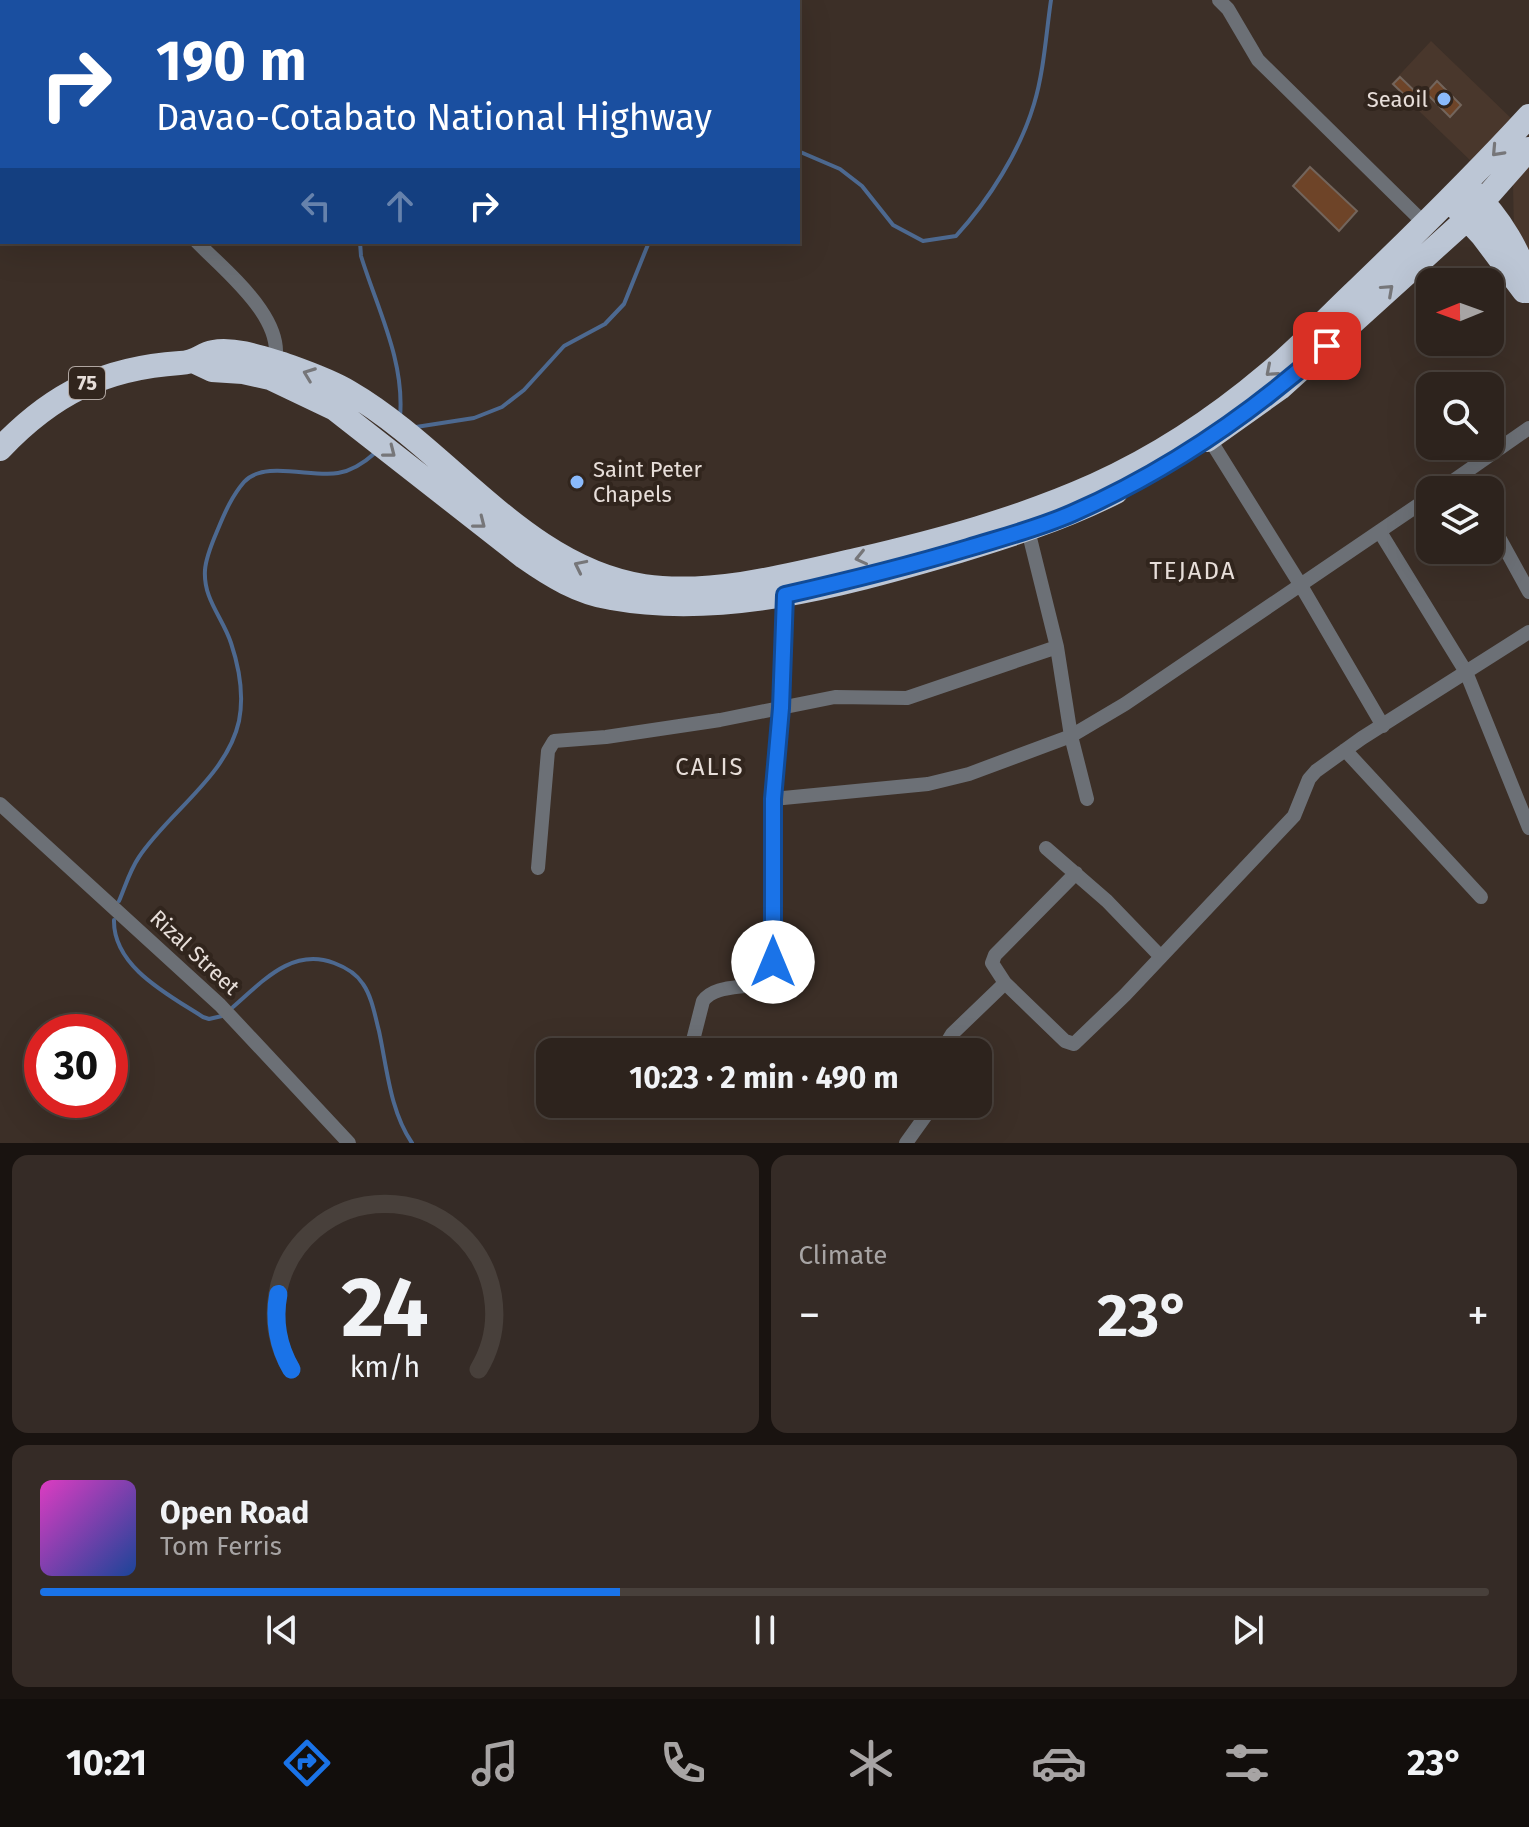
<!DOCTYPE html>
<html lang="en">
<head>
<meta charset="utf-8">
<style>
	body { margin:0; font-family:"Fira Sans",sans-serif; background:#352b26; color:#f1f3f6; height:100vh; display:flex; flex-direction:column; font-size:30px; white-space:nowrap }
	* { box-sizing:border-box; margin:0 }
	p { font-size:26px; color:#a7a4a4 }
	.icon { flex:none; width:44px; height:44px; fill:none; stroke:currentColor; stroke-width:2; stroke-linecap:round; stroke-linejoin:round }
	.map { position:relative; height:1143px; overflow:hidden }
	.drawer { display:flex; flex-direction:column; gap:12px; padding:12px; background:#191310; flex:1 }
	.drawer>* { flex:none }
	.banner { position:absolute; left:0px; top:0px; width:800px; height:244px; box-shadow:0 8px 32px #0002,0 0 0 2px #48403b; background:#1a4fa0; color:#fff; overflow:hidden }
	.needle { width:52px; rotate:269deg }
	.fabs { position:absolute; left:1416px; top:268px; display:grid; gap:16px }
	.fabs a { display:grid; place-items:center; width:88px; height:88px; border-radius:16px; background:#2d231d; box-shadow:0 8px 32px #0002,0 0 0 2px #48403b; font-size:40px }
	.speed { position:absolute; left:24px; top:1014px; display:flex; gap:16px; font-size:40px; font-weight:700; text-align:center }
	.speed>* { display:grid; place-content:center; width:104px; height:104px; border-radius:50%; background:#2d231d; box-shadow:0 8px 32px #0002,0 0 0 2px #48403b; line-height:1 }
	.speed .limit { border:12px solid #d22; background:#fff; color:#111 }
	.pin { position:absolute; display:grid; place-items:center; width:68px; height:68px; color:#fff; margin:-34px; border-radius:16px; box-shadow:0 4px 12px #0006 }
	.me { position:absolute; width:88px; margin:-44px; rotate:0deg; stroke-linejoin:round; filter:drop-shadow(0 0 6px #0008) }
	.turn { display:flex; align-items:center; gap:28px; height:168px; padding:0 24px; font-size:36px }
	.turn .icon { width:104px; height:104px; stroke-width:2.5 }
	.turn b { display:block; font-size:56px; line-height:68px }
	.lanes { display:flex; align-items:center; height:76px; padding:0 24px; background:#0003; justify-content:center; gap:40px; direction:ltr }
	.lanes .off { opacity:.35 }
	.big { font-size:60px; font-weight:700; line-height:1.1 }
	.drawer .tile { flex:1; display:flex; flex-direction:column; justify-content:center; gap:12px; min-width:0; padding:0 28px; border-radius:16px; background:#352b26 }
	.drawer .dial { align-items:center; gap:0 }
	.dial svg { height:208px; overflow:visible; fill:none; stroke:#48403b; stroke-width:7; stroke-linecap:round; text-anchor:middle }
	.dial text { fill:#f1f3f6; stroke:none }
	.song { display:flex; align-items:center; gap:24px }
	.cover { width:96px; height:96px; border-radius:12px; background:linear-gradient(135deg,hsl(310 70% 55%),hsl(220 70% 35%)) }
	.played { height:8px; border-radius:4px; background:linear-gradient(90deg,#1a73e8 40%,#48403b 40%) }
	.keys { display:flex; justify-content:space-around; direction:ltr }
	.heat { display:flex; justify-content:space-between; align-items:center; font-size:44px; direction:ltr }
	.drawer .tiles { flex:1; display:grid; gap:12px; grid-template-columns:1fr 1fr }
	.tile:last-child { grid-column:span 2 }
	.trip { position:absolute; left:536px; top:1038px; width:456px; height:80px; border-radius:16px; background:#2d231d; box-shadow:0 8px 32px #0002,0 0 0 2px #48403b; font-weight:700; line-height:80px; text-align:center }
	.menu { display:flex; height:128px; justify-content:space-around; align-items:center; background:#120e0c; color:#a7a4a4 }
	.menu .icon { width:56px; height:56px }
	.menu .active { color:#1a73e8 }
	.menu b { font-size:36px; color:#f1f3f6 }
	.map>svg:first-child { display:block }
	.built { fill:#49372c }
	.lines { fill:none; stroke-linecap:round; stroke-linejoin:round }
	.stream { stroke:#4d6990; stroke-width:4 }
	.building { fill:#6e4428; stroke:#73655c; stroke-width:2 }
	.street { stroke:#6c7076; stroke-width:14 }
	.highway { stroke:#bcc6d5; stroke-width:24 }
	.oneway { stroke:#767679 }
	.route-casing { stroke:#114b97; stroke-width:20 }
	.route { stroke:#1a73e8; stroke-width:14 }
	.poi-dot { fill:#8abafc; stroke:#31251d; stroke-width:3 }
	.labels { text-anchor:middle; stroke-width:8; stroke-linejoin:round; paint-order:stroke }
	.shield { fill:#31251d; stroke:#b0a6a1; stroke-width:2 }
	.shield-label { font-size:20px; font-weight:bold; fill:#e7ded9 }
	.poi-label { font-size:22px; fill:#e7ded9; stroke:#31251d; text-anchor:end }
	.street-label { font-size:22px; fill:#e7ded9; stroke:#31251d }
	.neighbourhood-label { font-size:24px; letter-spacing:2px; fill:#e7ded9; stroke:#31251d }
</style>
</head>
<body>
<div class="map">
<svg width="1529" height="1143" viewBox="0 0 1529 1143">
	<rect width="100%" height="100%" fill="#3c2f27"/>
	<path class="built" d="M1431,41l83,80 -40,43 -83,-80z
		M1529,165v99l-15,-28 -1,-54z"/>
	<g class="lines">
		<path class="stream" d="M576,0l1,2
			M338,2v-2
			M798,151l42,18 22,17 31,39 30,16 33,-5c33,-36 64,-85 78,-132 10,-33 12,-70 17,-104
			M360,242l1,14c16,52 44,105 39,161
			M416,427l58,-9 28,-11 22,-17 40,-44 41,-22 19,-20 25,-62
			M119,901c6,-14 11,-31 20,-44 30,-45 88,-81 100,-136 5,-25 0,-54 -8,-78 -8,-25 -28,-44 -26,-73 1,-14 8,-29 13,-41 7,-17 14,-33 26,-47 19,-22 69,-4 94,-9 13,-2 27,-11 37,-20
			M114,920c-1,47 55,75 89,97l6,2 13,-3
			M233,1007c29,-25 59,-60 101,-44 11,4 22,10 29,21 9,13 12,32 16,47 8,37 11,80 33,112"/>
	</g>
	<path class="building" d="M1400,77l23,22 -7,7 -23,-22z
		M1437,81l24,24 -11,12 -24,-24z
		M1310,167l47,44 -18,20 -46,-45z"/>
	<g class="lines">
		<path class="street" d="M1219,0l9,9 30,51 167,164
			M0,9l2,2
			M197,242c28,29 94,80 76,126
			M1207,435l93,149 83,142
			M1464,474l9,16
			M1440,490l89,-62
			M1490,521l39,71
			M1026,522l31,125 14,89 16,63
			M1380,532l86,140 63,156
			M1345,750l136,147
			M773,799l155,-15 41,-10 102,-38 54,-32 305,-207
			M0,804l220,201 129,138
			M1046,848l61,53 54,56
			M538,868l10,-117 6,-10 52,-4 114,-17 115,-23 72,1 150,-51
			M1076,873l-81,82 -3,8 13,20 60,58 9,3 51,-49 169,-179 15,-37 7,-8 46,-33 167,-106
			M690,1052l13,-51c13,-18 44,-11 63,-20l7,-19v-163l8,-91 4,-120
			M945,1052l1,-8 6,-10 53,-51
			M906,1143l28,-39"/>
		<path class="highway" d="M1472,191c26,25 52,64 57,100
			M1457,208l25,27 42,56
			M195,362l17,8 31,2 27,6 65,31 189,148c27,19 55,36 87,41 111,20 228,-12 335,-43 59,-18 115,-35 170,-63
			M1207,440l73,-52 188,-170 61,-69
			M0,449c52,-55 104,-81 180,-86 18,-1 21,-9 33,-11 22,-4 50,6 70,12 22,8 46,16 66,28 100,58 176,176 295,194 67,10 147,-11 212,-26 82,-19 163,-41 239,-75 62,-28 121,-67 173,-111 32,-26 61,-58 91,-86 58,-56 115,-112 170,-172"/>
	</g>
	<defs><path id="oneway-chevron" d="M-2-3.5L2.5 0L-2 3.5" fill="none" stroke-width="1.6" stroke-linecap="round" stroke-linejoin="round" transform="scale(2)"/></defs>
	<g class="oneway">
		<use href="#oneway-chevron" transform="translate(1497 151) rotate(133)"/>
		<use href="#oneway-chevron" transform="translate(1388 290) rotate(-42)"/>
		<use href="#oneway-chevron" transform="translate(1271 371) rotate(139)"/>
		<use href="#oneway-chevron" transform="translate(309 374) rotate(-159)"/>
		<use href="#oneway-chevron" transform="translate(390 452) rotate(38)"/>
		<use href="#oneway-chevron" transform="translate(480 523) rotate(38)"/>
		<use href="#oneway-chevron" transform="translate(861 558) rotate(167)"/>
		<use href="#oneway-chevron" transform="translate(580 566) rotate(-154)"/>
	</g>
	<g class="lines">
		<g class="route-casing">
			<path id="route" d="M773,962v-163l8,-91 4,-113c62,-14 123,-29 183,-47 36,-11 71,-20 105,-35 93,-41 178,-99 254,-167"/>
		</g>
		<use href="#route" class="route"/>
	</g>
	<g class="poi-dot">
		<circle cx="1444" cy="99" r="8"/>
		<circle cx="577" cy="482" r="8"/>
	</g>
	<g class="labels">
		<rect class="shield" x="69" y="367" width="36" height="32" rx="6"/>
		<g class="shield-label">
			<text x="87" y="390">75</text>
		</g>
		<g class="poi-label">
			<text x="1428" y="107">Seaoil</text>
			<text x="593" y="477" text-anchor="start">Saint Peter<tspan x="593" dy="25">Chapels</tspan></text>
		</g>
		<g class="street-label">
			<text transform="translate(195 952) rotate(43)" y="8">Rizal Street</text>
		</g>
		<g class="neighbourhood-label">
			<text x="1193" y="579">TEJADA</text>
			<text x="710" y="775">CALIS</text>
		</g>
	</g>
</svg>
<div class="fabs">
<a><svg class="needle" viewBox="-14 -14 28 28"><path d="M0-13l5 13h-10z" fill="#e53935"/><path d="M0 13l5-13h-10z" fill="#a7a4a4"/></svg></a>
<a><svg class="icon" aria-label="search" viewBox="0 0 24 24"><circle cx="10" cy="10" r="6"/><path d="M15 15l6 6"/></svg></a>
<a><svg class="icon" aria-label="layers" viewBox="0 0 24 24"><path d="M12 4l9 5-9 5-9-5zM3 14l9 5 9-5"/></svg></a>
</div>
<div class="speed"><div class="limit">30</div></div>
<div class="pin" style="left:1327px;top:346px;background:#d93025"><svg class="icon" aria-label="arrive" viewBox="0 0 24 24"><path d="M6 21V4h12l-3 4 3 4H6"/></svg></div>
<svg class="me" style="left:773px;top:962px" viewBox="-20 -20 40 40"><circle r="19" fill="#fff"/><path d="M0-13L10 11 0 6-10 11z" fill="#1a73e8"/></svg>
<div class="trip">10:23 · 2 min · 490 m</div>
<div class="banner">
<div class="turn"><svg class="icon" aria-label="right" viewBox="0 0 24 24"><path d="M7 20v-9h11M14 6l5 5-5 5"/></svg><div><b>190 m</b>Davao-Cotabato National Highway</div></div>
<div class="lanes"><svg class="icon off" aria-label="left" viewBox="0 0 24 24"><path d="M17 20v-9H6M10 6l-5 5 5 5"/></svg><svg class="icon off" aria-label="ahead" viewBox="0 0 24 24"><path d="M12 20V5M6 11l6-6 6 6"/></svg><svg class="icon" aria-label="right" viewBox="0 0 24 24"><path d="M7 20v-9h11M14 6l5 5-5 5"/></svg></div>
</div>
</div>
<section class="drawer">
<div class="tiles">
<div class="tile dial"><svg viewBox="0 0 100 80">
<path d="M14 69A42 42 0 1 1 86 69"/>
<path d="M14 69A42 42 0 0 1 9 40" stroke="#1a73e8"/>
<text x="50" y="56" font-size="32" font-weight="700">24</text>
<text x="50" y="72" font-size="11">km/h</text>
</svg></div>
<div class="tile"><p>Climate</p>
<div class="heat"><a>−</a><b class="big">23°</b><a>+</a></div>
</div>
<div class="tile">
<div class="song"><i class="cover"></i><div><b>Open Road</b><p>Tom Ferris</p></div></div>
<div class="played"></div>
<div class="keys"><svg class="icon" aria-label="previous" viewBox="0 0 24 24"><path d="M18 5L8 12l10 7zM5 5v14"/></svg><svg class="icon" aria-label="pause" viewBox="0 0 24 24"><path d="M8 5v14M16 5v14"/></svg><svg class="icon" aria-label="next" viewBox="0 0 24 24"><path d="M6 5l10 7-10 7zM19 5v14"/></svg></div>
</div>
</div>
</section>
<nav class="menu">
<b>10:21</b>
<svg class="icon active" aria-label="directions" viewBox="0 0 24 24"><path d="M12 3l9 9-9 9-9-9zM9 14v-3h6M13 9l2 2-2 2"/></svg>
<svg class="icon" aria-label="music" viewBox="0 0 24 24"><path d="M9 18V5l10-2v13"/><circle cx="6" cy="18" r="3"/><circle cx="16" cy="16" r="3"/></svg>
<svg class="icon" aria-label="phone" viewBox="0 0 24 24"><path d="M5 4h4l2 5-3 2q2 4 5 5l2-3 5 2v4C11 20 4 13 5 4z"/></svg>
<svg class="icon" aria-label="climate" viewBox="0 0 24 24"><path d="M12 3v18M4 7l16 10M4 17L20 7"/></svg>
<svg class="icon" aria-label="car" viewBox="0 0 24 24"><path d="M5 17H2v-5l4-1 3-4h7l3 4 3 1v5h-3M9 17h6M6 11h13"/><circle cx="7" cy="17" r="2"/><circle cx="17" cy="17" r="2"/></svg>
<svg class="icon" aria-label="filters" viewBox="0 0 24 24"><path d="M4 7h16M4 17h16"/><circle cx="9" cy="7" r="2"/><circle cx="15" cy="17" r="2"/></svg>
<b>23°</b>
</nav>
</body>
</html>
